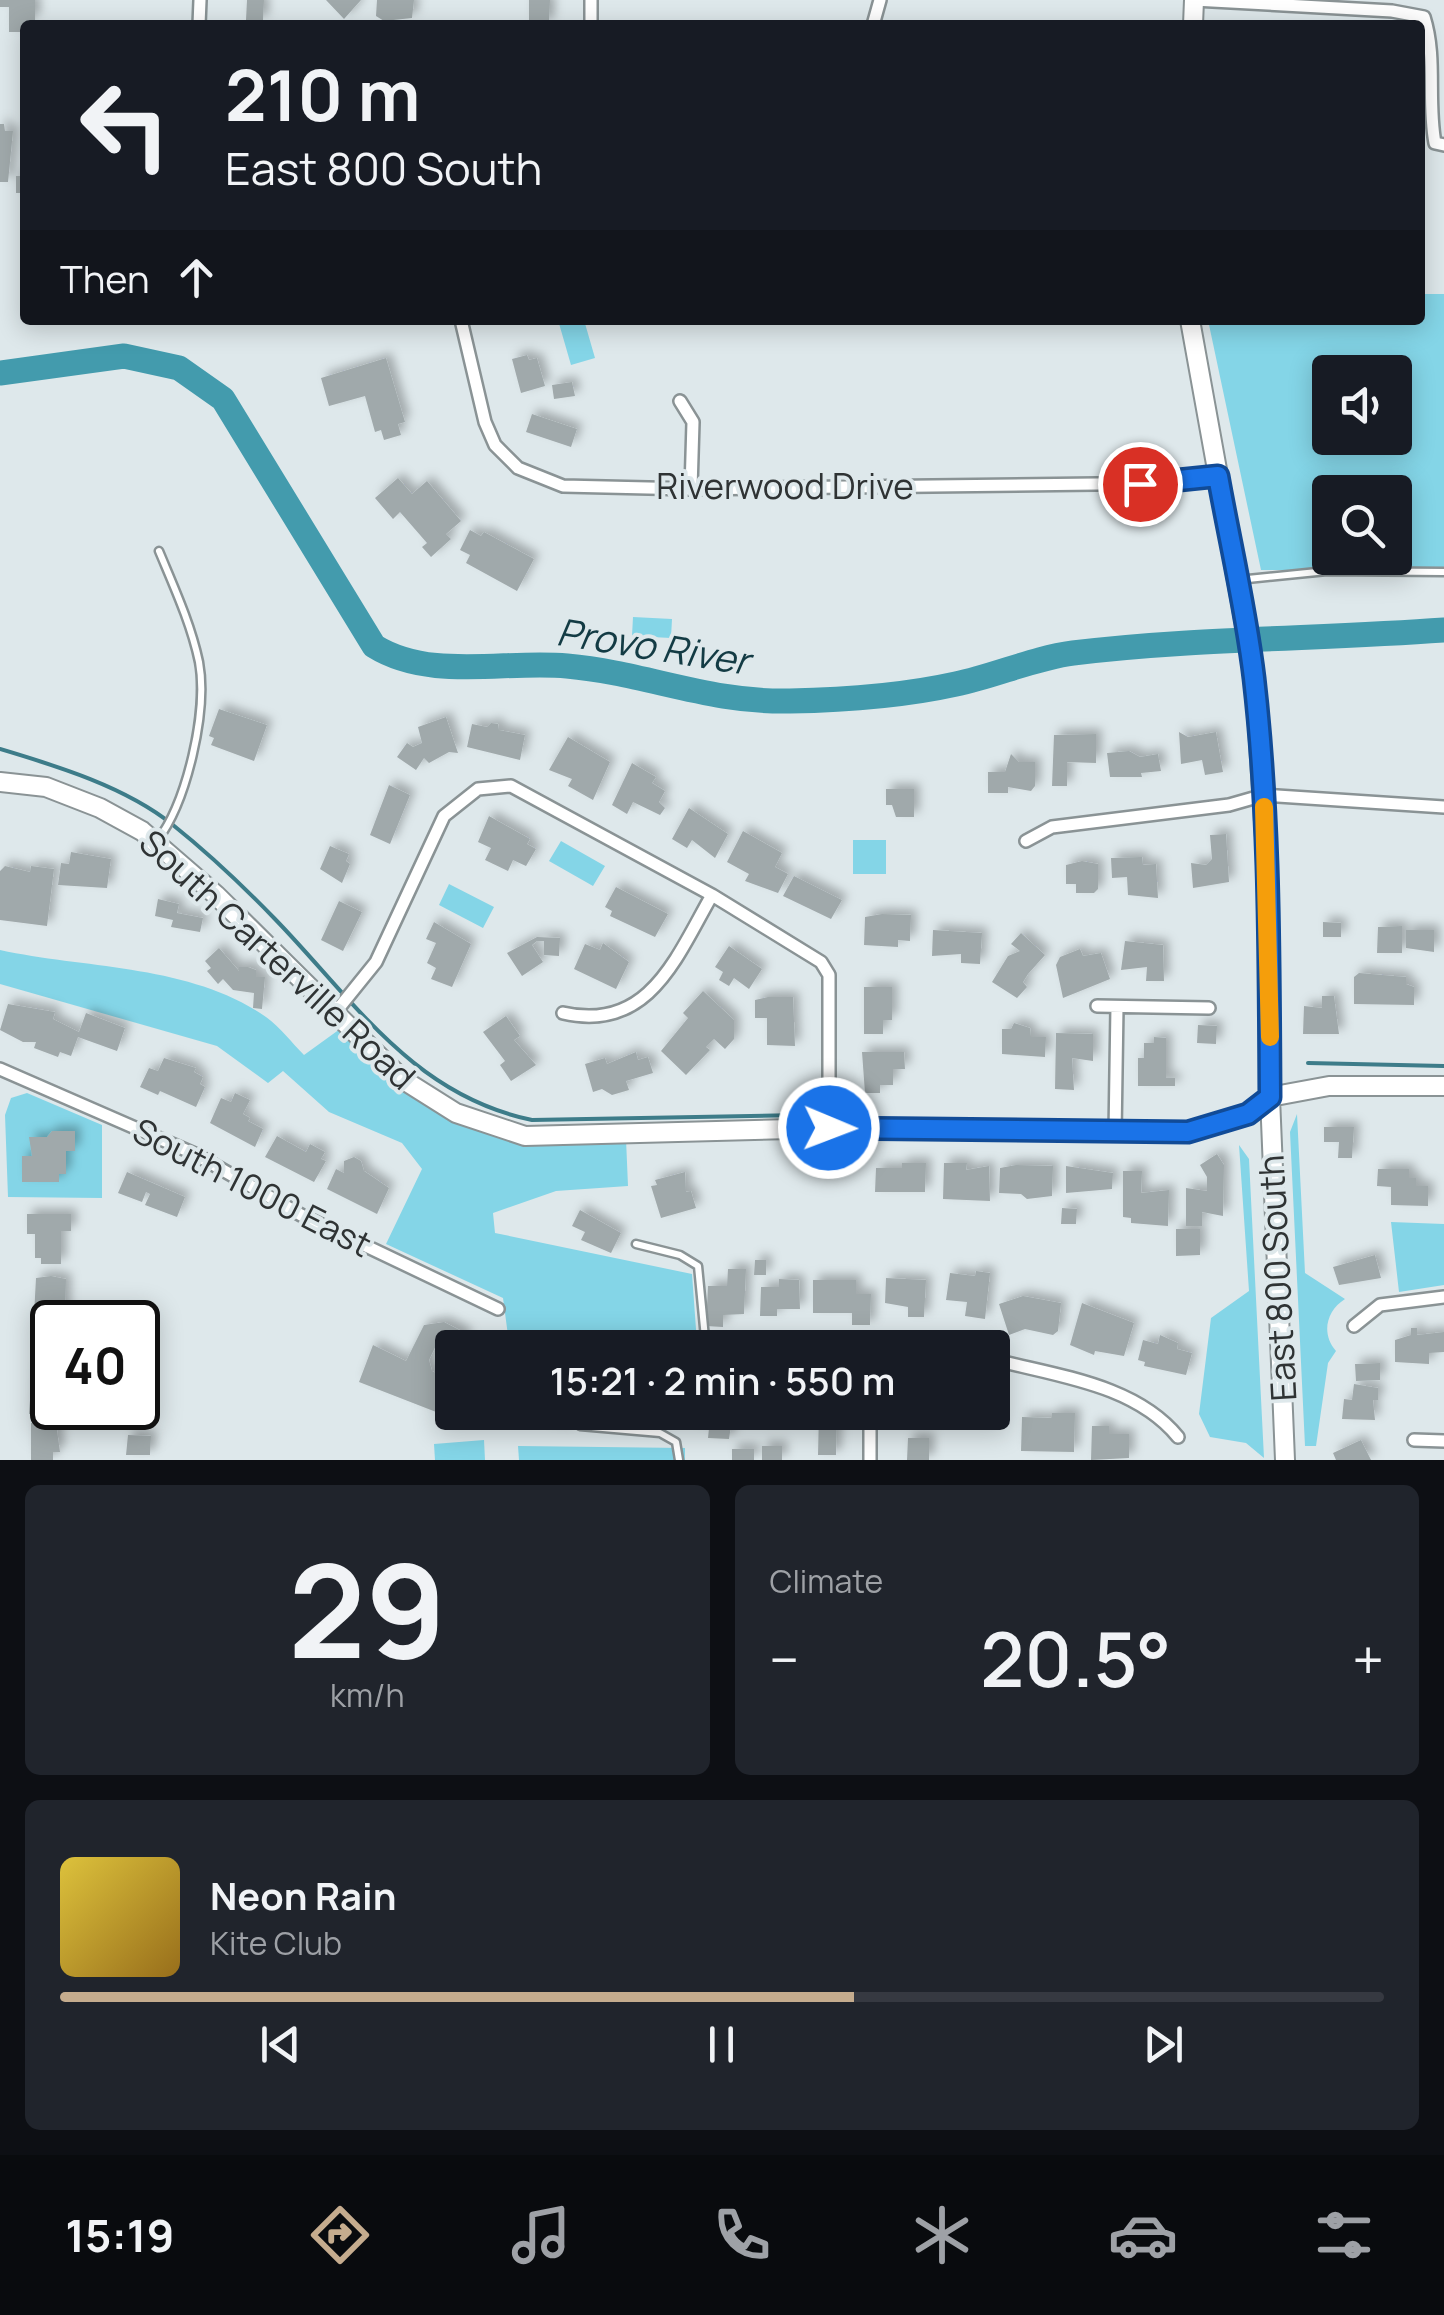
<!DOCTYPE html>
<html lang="en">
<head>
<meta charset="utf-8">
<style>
	body { margin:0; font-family:Manrope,sans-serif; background:#20242c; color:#f1f3f6; height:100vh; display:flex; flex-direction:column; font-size:38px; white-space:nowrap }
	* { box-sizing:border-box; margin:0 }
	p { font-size:32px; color:#9ea1a6 }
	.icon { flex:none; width:55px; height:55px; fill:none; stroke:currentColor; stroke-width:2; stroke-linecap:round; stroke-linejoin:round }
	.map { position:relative; height:1460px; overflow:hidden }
	.details { display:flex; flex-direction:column; gap:25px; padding:25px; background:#0d0f14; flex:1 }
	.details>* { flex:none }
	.guide { position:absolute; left:20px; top:20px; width:1405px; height:305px; border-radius:10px; box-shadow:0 5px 25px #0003; background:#171b24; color:#f1f3f6; overflow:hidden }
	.fabs { position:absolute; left:1312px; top:355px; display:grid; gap:20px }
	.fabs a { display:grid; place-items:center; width:100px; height:100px; border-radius:10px; background:#171b24; box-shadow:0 5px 25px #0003; font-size:50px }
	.speed { position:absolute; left:30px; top:1300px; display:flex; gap:20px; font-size:50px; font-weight:700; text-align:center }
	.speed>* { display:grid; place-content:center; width:130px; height:130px; border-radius:50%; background:#171b24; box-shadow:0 5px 25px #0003; line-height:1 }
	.speed .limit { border:5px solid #111; border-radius:15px; background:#fff; color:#111 }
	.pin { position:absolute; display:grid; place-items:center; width:85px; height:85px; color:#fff; margin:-42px; border:5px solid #fff; border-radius:50%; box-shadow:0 2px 10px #0007 }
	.me { position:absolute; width:110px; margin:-55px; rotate:91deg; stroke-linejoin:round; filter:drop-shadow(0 0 8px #0008) }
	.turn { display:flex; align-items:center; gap:35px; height:210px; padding:0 40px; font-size:45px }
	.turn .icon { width:130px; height:130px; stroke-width:2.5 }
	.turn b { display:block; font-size:70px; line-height:85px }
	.then { display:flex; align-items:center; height:95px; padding:0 40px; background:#0003; gap:20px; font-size:38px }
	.big { font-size:75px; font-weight:600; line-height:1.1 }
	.details .tile { flex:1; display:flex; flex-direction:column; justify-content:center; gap:15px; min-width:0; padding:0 35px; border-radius:15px; background:#20242c }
	.details .dial { align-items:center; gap:0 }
	.dial b { font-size:130px; line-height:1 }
	.song { display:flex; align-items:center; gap:30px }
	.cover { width:120px; height:120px; border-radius:15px; background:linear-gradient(135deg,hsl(50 70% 55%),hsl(40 70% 35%)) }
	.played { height:10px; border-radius:5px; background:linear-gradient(90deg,#c5ac8e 60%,#363941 60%) }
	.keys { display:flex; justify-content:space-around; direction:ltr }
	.heat { display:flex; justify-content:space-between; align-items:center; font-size:55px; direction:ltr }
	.details .tiles { flex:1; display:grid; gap:25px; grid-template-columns:1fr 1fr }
	.tile:last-child { grid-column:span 2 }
	.trip { position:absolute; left:435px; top:1330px; width:575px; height:100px; border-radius:10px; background:#171b24; box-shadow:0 5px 25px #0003; font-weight:600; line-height:100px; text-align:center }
	.dock { display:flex; height:160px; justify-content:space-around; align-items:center; background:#090b0e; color:#9ea1a6 }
	.dock .icon { width:70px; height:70px }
	.dock .active { color:#c5ac8e }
	.dock b { font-size:45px; color:#f1f3f6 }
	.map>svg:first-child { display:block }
	.green { fill:#84d5e7; fill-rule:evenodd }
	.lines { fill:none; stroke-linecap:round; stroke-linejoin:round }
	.stream { stroke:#3d7c89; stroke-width:4 }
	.river { stroke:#439bad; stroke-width:25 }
	.building { fill:#a0a9ab; filter:url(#shadow) }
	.lane-casing { stroke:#8a9395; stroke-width:11 }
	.street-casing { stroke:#8a9395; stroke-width:16 }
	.secondary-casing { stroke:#8a9395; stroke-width:22 }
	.lane { stroke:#fff; stroke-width:6 }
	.street { stroke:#fff; stroke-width:11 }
	.secondary { stroke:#fff; stroke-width:18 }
	.route-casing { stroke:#114b97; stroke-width:25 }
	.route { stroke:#1a73e8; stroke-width:18 }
	.slow { stroke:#f59e0b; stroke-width:18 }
	.labels { text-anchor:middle; stroke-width:8; stroke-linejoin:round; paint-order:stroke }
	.street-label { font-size:35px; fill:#2f3334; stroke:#dee8eb }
	.water-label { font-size:38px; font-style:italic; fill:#133b44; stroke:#dee8eb }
</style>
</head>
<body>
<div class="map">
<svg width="1444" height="1460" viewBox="0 0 1444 1460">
	<defs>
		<filter id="shadow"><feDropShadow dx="5.5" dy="-5.5" stdDeviation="5" flood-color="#0004"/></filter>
	</defs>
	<rect width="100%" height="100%" fill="#dee8eb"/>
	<path class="green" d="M1420,294h24v276h-183l-53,-250h212zM1330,372h65v66h-65zM1330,492h65v66h-65z
		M558,320h26l11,38 -24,7z
		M633,617l39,2 -1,19 -39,-2z
		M853,840h33v34h-33z
		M561,841l44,25 -12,20 -44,-25z
		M449,884l45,23 -11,21 -44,-23z
		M0,950c87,19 190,14 266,67 14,10 26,26 38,38l36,-26c46,47 95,97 163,108 39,6 84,1 123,2l2,47 -72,5 -63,22 2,20 197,41 5,69 -13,-1v5l-55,-3 -120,-1 -6,-45 -117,-54 36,-75 -20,-26 -73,-31 -46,-41 -15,12 -51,-37 -217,-62z
		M27,1093l75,32v73l-94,-1 -3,-82 6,-17z
		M1297,1114l8,159 40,26c-19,12 -24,35 -9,52l-8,12 -12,83h-11l-15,-314z
		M1239,1145l10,14 15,299 -18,-15 -36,-6 -11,-23 12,-96 38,-27z
		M1391,1222l53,2v61l-45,7z
		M484,1440l1,20h-50l-1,-16z
		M518,1446l167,2v12h-166z"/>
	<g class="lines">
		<path class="stream" d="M0,749c57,17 126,38 173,76 35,28 70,61 101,93 79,81 138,177 258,202l269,-5
			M1308,1063l136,3"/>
		<path class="river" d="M0,373l124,-17 55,12 44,31 151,247c56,35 131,14 193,20 78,7 143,37 223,35 56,-1 112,-5 166,-17 39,-8 78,-26 117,-31 123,-15 247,-14 371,-23"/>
	</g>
	<path class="building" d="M0,0h35v20h-7l-3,12h-16v-25h-9z
		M247,0h17l-1,21 -17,-1z
		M326,0h35l-17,19z
		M377,0h37l-2,18 -28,3 -8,-5z
		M529,0h21l-1,24h-20z
		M0,124h4l1,7h8l-5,51h-8z
		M16,176h9v17h-9z
		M527,355l2,5 8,-2 8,28 -24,7 -9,-34z
		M386,358l19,64 -7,2 3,11 -17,5 -3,-10 -6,2 -10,-36 -36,10 -8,-28z
		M572,382l3,14 -21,3 -2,-14z
		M532,414l45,15 -6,18 -45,-15z
		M398,478l14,16 15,-13 34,40 -15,13 5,5 -20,18 -9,-10 5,-4 -27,-31 -7,7 -18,-21z
		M470,530l11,6 3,-4 50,27 -17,32 -51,-28 4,-8 -10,-5z
		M219,709l48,16 -13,36 -43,-16 3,-7 -5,-2z
		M446,717l12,36 -9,-1 -20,11 -5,-5 -8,12 -19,-13 10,-14 6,4 9,-4 -4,-16z
		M491,723l7,1 1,6 26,5 -5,25 -53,-13 5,-23 15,3z
		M1179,732l9,5 28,-5 7,40 -18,3 -3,-15 -21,4z
		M1096,734v29l-29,-1v24h-15l2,-51z
		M568,737l42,25 -17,38 -25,-14 4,-7 -23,-9z
		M1129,751l11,6 18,-3 3,17 -20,2 1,4h-32l-3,-24z
		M1011,754l8,8h16v24l-4,5 -23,-4v6h-20v-21h17z
		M632,763l24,14 -4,6 13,8 -6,11 6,6 -5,7 -27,-13 -6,12 -15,-9z
		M389,785l21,10 -20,49 -20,-9z
		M886,789h28v28h-18l-4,-12h-6z
		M689,808l39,26 -13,24 -23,-18 -5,8 -15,-9z
		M489,816l41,23 -3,5 9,5 -10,17 -13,-6 -5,11 -23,-11 6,-12 -13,-6z
		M743,831l39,22 -7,14 13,7 -10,19 -33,-12 4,-7 -22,-12z
		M1226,834l3,48 -36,6 -2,-25 15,2 6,-6 -2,-24z
		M330,846l19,8 -3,7 4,3 -8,19 -22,-14z
		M71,852l40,7 -4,29 -49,-3 3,-22 8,1z
		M1142,857l1,8 13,-1 2,34 -30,-3 -1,-18 -15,1 -1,-20z
		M1082,861l16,3v25l-4,4h-18v-9h-10v-19z
		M5,866l25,6 1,-6 23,3 -7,57 -47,-6v-49z
		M794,876l48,24 -11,19 -48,-23z
		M616,887l52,27 -13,23 -45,-21 2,-5 -7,-4z
		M158,899l21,5 -2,9 26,5 -3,14 -29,-5 2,-7 -18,-4z
		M339,901l23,11 -19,39 -22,-11z
		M882,914l29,1 -1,26 -12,-1v7l-34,-2 1,-28z
		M434,922l37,22 -19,43 -21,-8 5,-11 -9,-5 9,-20 -10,-4z
		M1323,922l18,1v14h-18z
		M1402,926v27h-25l1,-26z
		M933,930l49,3 -2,31 -19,-1v-9l-29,2z
		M1406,930h28v22l-28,-4z
		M1021,933l24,22 -17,19 -5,8 4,5 -10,11 -25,-16 16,-26 12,-5 -9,-7z
		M537,937l23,1 -1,18 -15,-1v-14h-7l-5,4 11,17 -21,14 -15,-23z
		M1125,941l38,4 1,36h-18l1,-14 -26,3z
		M603,943l26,19 -13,27 -42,-20 11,-25 15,6z
		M729,946l33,23 -13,20 -15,-11 -5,8 -10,-6 4,-8 -8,-5z
		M219,948l20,23v-4h9l8,3v7h9l-3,32 -9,-1 1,-15 -21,-3 -10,-11 -5,5 -11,-13 4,-3 -6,-7z
		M1080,949l3,7 18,-3 9,26 -47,19 -7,-33 4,-8z
		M1359,973l47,4v7l8,3v18l-60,-1v-27z
		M864,987h28v33h-9v14h-19z
		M703,991l31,29v19l-9,10 -11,-10 -8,8 4,3 -24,25 -25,-24 27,-33 -5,-5z
		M1322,996h12l5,38h-36l1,-28 18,2z
		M768,997h25l2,49 -28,-1v-27h-12v-18z
		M8,1004l47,8 -2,7 26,13 7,-19 39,15 -8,23 -39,-14 -7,19 -11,-4 -2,5 -24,-9 2,-6h-13l-23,-12z
		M506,1016l14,20 -6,4 22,25 -25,16 -11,-16 5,-4 -22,-29z
		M1014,1023l16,5 1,9h15l-1,20 -43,-3v-25h9z
		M1198,1025l19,1 -1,18 -19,-1z
		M1056,1033l37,1v27l-21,-3 2,32 -19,-1z
		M1154,1037l12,1v40h9v8h-37v-28h6v-15h10z
		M636,1052l2,8 10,-3 5,16 -27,8 3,9 -17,5 -10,-6 -9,3 -8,-28 20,-6 2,6z
		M862,1052h42l1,17h-12v16h-13v8h-15z
		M164,1058l32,10 -2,4 9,5 -3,7 5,3 -9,20 -36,-16 -2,4 -18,-8 9,-19 9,3z
		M235,1093l15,7 -7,14 7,4 -2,3 15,8 -8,18 -45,-24 11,-25 10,4z
		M1324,1127h30l-2,31h-14l1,-16h-15z
		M52,1131h23v20h-9v23h-7v8h-37v-26h10l-3,-19h18z
		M277,1136l29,16 4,-8 15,8 -4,7 5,2 -12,21 -49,-25z
		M1217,1154l7,11 -1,51 -21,-4v14h-16v-38l21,3v-14l-7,-12z
		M354,1157l7,4 3,10 25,17 -12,26 -50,-25 9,-20 8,4v-12z
		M902,1163h24l-1,29h-50l1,-24h26z
		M944,1163h23l-1,7 23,-4 1,35 -47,-2z
		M1016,1165l37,1 -1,30 -25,3 -6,-5 -22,-1 1,-25z
		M1066,1166l47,7 -1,16 -46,4z
		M1378,1169h31v9h7v8h12v20l-37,-1v-18l-14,-1z
		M1123,1171h19l-1,22 28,-3 -1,36 -37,-3v-5l-8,-1z
		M127,1172l58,25 -8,20 -32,-12 5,-11 -4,-2 -4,10 -24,-9z
		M685,1172l1,20 5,-1 5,17 -35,10 -10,-32 6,-1 -2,-5z
		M1062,1208l15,1 -1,15h-15z
		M580,1210l41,23 -10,20 -30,-13 4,-8 -13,-6z
		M27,1214h44v17h-10v33h-20v-6h-6v-24h-8z
		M1176,1229h24v26l-24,1z
		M1375,1255l6,23 -42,7 -6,-18z
		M755,1260h11v15h-12z
		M728,1269h18l-2,45 -21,1v12l-17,-1 2,-40h19z
		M976,1271l14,2 -5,46 -20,-3 2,-14 -21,-2 4,-27 25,3z
		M51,1276l15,3 -1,39 13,3 -26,1 -1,36 -18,-5 10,-21h-6l-3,-17 2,-37z
		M886,1278l40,2 -2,37h-16v-10l-23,-4z
		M779,1279l20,1 1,29h-23v7h-17l1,-29h18z
		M813,1280h43v14h15l-1,31h-18v-12h-39z
		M1023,1296l38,7 -3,28 -5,4 -28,-6 -16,6 -10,-31z
		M1082,1303l52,20 -10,33 -29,-5 -1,4 -24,-10z
		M444,1322l23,12 -7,14 -21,-9 -10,21 3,11 14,7 -7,14 13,7 -3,18 -90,-35 14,-37 33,16 18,-36z
		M1411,1328h6v7l27,-3v20l-15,1v11l-34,-2v-22l16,-5z
		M1160,1335l18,8 -1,6 15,4 -6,22 -42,-9 1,-4 -7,-2 5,-20 15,4z
		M1380,1363v17l-24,1 -1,-17z
		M32,1371h18l1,42 -22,1z
		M1354,1384l24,4v12h-5l2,20 -33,-1 2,-20 8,1z
		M546,1412h22l-2,18 -22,-3z
		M693,1412h40l-4,27 -21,-1 1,-10h-17z
		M762,1412h34v8h-34z
		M819,1412h18l-1,43h-18z
		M906,1412h37v8l-37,5z
		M1052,1413h23l-1,39 -53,-1 1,-34 30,1z
		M31,1423h25l4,29h-7v8h-22z
		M1092,1426h17v8h20v24l-38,2z
		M128,1435l23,1 -1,19h-24z
		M908,1438h21v22h-22z
		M1361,1440l10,20h-35l-3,-7z
		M762,1446h20v14h-20z
		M732,1449h22v11h-22z"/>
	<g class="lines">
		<g class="lane-casing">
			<path id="lane" d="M1238,580l89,-9 117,1
				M157,841c30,-39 51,-130 42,-179 -8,-38 -25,-75 -40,-111
				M636,1244l44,11 18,11 8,82
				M580,1426l80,7 16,9 3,18"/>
		</g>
		<g class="street-casing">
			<path id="street" d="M1194,0l198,11 32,6c13,41 3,83 11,126l9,2
				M199,25l1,-25
				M591,25v-25
				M873,25l7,-25
				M461,320l24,102 10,23 23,23 45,18 128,3 486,-6 41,-7
				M680,401l13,21 -2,67
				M1026,841l26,-14 177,-22 35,-10 180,12
				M1097,1006l112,2
				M563,1013c86,20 114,-57 149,-118
				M334,1014l42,-52 68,-146 34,-27 33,-3 201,109 109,67 8,13v153
				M0,1069l195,85 106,61 197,94
				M1115,1134l2,-127
				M1354,1326l26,-21 64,-8
				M992,1359c64,17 143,25 186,78
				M1414,1440l30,1
				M870,1460v-48"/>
		</g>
		<g class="secondary-casing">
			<path id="secondary" d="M1193,25l1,-25
				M1190,320l65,360 14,220 1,197 15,363
				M0,782l46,5 54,21 42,23 74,64 186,184 54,34 69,23 304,-8 360,4 59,-17 22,-18 59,-11h115"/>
		</g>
		<use href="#lane" class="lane"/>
		<use href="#street" class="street"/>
		<use href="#secondary" class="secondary"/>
	</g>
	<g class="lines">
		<g class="route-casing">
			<path id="route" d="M829,1128l359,4 60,-18 22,-17c-1,-139 0,-280 -16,-419 -8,-68 -24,-135 -36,-202l-78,8"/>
		</g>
		<use href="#route" class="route"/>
		<path class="slow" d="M1264,807l6,230"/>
	</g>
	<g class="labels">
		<g class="street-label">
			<text x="785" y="499">Riverwood Drive</text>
			<text transform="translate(277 960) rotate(43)" y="12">South Carterville Road</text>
			<text transform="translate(252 1188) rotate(27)" y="12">South 1000 East</text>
			<text transform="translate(1278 1278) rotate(-93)" y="12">East 800 South</text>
		</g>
		<g class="water-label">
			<text transform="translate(653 647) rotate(9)" y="13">Provo River</text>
		</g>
	</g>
</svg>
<div class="fabs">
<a><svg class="icon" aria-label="sound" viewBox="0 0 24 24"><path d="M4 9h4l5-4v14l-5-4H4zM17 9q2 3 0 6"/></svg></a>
<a><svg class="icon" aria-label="search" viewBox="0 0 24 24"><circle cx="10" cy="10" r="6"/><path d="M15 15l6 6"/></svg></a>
</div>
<div class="speed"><div class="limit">40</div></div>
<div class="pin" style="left:1140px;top:484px;background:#d93025"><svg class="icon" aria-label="arrive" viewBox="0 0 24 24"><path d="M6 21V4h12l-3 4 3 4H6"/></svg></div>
<svg class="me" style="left:829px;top:1128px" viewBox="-20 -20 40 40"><circle r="17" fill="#1a73e8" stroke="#fff" stroke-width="3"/><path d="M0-11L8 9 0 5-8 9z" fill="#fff"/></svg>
<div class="trip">15:21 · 2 min · 550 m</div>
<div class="guide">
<div class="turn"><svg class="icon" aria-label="left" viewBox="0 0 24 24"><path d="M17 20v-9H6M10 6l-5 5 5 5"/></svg><div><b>210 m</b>East 800 South</div></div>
<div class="then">Then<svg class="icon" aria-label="ahead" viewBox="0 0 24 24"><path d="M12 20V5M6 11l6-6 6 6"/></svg></div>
</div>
</div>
<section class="details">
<div class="tiles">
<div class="tile dial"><b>29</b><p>km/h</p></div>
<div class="tile"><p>Climate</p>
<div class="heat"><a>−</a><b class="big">20.5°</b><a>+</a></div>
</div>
<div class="tile">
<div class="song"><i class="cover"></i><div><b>Neon Rain</b><p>Kite Club</p></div></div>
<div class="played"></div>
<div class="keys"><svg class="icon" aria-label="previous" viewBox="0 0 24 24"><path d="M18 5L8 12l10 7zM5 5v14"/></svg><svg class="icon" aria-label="pause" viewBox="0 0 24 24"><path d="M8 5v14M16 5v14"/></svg><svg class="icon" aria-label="next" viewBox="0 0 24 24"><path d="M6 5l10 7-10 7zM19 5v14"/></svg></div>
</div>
</div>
</section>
<nav class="dock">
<b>15:19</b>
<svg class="icon active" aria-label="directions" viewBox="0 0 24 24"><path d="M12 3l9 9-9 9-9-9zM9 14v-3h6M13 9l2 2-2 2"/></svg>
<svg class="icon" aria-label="music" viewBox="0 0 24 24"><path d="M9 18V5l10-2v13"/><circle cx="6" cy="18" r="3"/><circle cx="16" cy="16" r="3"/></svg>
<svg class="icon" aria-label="phone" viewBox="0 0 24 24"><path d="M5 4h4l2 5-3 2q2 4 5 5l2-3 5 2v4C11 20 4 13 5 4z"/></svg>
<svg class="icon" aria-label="climate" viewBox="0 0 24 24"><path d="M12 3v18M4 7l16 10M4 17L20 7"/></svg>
<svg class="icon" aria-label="car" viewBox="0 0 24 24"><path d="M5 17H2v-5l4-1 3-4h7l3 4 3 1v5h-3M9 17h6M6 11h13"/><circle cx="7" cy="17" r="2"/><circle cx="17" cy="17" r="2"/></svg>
<svg class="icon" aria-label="filters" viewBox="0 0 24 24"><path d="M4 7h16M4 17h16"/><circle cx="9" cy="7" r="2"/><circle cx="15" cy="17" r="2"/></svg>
</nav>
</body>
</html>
